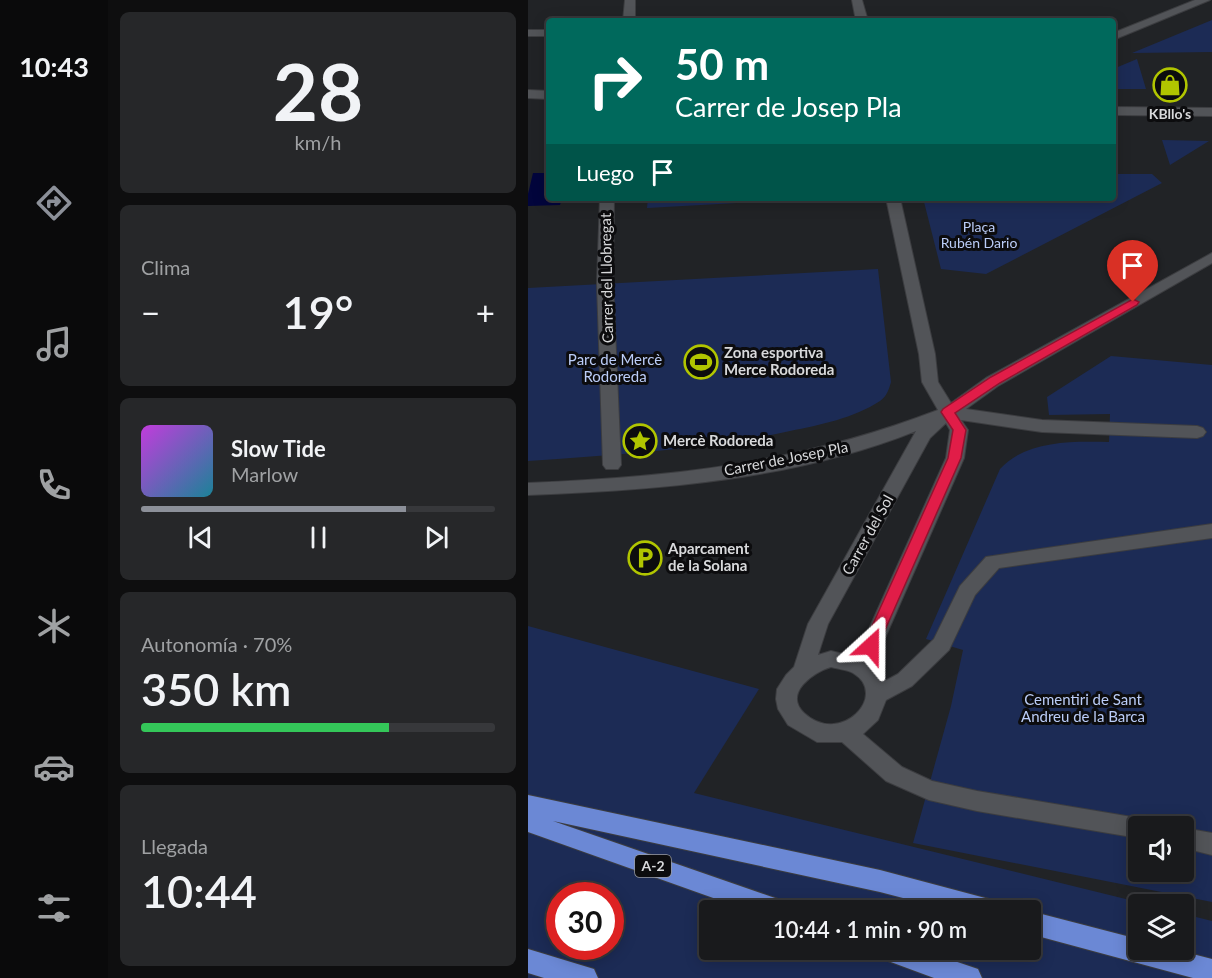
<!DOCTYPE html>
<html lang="es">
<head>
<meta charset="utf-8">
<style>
	body { margin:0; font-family:Lato,sans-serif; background:#262729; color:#f1f3f6; height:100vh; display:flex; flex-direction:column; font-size:22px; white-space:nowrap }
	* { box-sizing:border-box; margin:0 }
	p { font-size:20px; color:#9fa1a3 }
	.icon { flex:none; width:33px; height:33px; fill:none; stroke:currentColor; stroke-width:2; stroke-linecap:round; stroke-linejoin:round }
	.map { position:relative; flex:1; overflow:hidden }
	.drawer { display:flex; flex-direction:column; gap:12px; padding:12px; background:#0e0e0f; width:420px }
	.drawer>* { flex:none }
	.guide { position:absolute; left:18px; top:18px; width:570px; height:183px; border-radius:6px; box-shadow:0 3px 15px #0003,0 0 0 2px #37383b; background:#00695c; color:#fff; overflow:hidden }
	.fabs { position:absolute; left:600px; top:816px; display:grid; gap:12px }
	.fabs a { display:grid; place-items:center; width:66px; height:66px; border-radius:6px; background:#191a1c; box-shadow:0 3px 15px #0003,0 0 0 2px #37383b; font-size:30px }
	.speed { position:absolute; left:18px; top:882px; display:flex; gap:12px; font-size:30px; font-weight:700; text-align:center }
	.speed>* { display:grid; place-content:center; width:78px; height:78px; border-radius:50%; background:#191a1c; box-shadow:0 3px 15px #0003,0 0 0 2px #37383b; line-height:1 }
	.speed .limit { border:9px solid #d22; background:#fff; color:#111 }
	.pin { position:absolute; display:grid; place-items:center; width:51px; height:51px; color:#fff; margin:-62px -26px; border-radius:50% 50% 50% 0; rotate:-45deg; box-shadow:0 0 6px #0007 }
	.pin .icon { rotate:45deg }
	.me { position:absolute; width:66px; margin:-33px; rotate:24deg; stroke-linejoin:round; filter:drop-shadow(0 0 4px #0008) }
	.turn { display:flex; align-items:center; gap:21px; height:126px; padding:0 30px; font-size:27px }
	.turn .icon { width:78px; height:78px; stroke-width:2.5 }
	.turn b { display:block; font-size:42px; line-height:51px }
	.then { display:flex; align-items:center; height:57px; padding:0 30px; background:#0003; gap:12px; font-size:22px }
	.big { font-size:45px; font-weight:600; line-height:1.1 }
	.drawer .widget { flex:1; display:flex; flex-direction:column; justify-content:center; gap:9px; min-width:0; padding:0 21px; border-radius:9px; background:#262729 }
	.drawer .dial { align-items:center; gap:0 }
	.dial b { font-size:78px; line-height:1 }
	.song { display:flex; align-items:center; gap:18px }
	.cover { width:72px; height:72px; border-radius:9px; background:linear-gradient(135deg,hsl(290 70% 55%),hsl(190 70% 35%)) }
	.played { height:6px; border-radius:3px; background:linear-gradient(90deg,#8c9099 75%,#37383b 75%) }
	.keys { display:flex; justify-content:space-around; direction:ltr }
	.heat { display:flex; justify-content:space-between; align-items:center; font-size:33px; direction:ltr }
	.charge { height:9px; border-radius:4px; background:linear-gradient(90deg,#34c759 70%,#37383b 0) }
	.trip { position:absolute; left:171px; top:900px; width:342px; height:60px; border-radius:6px; background:#191a1c; box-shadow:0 3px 15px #0003,0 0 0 2px #37383b; font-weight:600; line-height:60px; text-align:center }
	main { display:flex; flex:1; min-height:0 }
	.menu { display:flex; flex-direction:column; width:108px; justify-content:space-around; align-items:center; background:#0a0a0b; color:#9fa1a3 }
	.menu .icon { width:42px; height:42px }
	.menu .selected { color:#8c9099 }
	.menu b { font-size:27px; color:#f1f3f6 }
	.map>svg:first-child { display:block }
	.green { fill:#1c2b55; fill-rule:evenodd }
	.water { fill:#02053c }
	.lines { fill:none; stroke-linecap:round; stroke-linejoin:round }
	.minor-casing { stroke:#3c3d40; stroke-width:2 }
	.highway-casing { stroke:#3c3d40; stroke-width:2 }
	.minor { fill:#525458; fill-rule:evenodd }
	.highway { fill:#6b88d5; fill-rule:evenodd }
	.route { fill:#e11d48; stroke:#92132f; stroke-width:1.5 }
	.labels { text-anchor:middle; stroke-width:6; stroke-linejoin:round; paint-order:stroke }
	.far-poi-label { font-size:14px; font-weight:bold; fill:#d8d9db; stroke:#0c0c0e }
	.far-park-label { font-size:14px; fill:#bbcdf8; stroke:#0c0c0e }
	.shield { fill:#0c0c0e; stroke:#9b9c9e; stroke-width:1.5 }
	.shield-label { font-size:14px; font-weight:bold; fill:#d8d9db }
	.street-label { font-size:15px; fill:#d8d9db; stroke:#0c0c0e }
	.poi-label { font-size:15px; font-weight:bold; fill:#d8d9db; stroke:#0c0c0e; text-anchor:start }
	.park-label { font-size:15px; fill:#bbcdf8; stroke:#0c0c0e }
</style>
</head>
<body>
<main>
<nav class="menu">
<b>10:43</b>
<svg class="icon selected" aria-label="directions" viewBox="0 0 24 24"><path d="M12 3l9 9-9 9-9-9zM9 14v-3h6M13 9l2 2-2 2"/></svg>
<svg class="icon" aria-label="music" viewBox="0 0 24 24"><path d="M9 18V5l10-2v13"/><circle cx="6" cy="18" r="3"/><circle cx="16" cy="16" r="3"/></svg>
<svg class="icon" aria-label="phone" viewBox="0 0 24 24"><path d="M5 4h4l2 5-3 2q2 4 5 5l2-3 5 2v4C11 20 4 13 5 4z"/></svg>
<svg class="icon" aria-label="climate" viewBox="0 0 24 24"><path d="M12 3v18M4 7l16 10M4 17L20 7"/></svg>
<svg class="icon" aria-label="car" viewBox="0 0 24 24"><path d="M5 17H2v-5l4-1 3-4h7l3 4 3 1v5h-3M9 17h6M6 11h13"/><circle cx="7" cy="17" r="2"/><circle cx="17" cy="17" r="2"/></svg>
<svg class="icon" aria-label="filters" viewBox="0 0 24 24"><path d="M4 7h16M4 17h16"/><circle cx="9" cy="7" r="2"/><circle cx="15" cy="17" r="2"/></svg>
</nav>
<section class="drawer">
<div class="widget dial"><b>28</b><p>km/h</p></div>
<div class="widget"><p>Clima</p>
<div class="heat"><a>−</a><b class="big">19°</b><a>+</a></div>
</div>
<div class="widget">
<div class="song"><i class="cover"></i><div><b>Slow Tide</b><p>Marlow</p></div></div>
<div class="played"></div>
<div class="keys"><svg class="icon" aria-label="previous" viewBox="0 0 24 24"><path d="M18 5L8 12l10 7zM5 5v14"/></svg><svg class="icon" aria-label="pause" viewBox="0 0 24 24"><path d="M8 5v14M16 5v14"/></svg><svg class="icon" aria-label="next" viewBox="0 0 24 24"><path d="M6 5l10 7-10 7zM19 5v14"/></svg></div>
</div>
<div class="widget"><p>Autonomía · 70%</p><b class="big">350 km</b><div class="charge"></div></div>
<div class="widget"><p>Llegada</p><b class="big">10:44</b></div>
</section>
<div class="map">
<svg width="684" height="978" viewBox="0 0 684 978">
	<rect width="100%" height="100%" fill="#212326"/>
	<path class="green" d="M684,20v32l-80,1z
		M609,59l9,30h-33v-20z
		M634,140l47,1 -39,24z
		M585,174h39l10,9 -176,91 -45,-5 -18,-71h190z
		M120,198h141v2l-142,8z
		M350,269l13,113c-2,7 -4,14 -11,19 -26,17 -60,24 -90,30 -86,19 -174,24 -262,30v-173z
		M583,356l101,9v537l-299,-59 38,-137 12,-56 -37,-11 74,-170c26,-29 73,-28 109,-27l1,-28 -61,1 -2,-18zM610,826h46v46h-46z
		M0,626l231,63 -65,104 452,111h-8v46h46v-36l28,7v57h-684zM32,896h50v50h-50zM182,910h320v40h-320z"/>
	<path class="water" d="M5,173h16v25h13l-2,7 -32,1v-12z"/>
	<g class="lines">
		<g class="minor-casing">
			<path id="minor" d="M97,0h10v21h-12z
				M324,0h10l6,21h-12z
				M667,0h15l-97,40v-7z
				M0,30h21v6h-21z
				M0,90l21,1v8l-21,-1z
				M585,107l99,1v8l-99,-1z
				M72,198h14l-1,86 8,181 -3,4h-12l-3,-4 -6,-181z
				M358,198h14l35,156 3,28 13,21 35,-25 226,-125v10l-214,123 -32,23 76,11 155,6 6,2 3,4 -3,4 -6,2 -155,-6 -81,-12 7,10 -4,28 -83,189 -11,16 11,11 4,7 13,-7 36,-35 26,-53 26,-29 226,-33v14l-213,30 -24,27 -26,55 -37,36 -26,14 -8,20 -15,14 39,33 30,14 45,10 161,27 8,3 3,5h-11v12l-161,-27 -48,-11 -43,-19 -44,-39h-25l-29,-17 -10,-16 -2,-10 1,-10 9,-14 8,-8 14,-43 108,-193c-123,49 -257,59 -388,64v-12c147,-6 272,-20 410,-73l-16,-28 -3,-28zM418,423l4,7 -4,28 -83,184 -11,14 -21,-5 -13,4 10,-31 102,-186zM303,667c7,2 17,3 22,6 37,22 -13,74 -49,40 -21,-20 10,-41 27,-46z
				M656,828l28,5v22l-28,-7z"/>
		</g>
		<g class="highway-casing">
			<path id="highway" d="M0,795l352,75 109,29 9,3 3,8h-52l-69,-18 -327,-71 225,78 9,3 3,8h-43l-219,-78z
				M502,911l108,28v11h39l35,9v19h-19l-163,-44z
				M0,949l66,20 4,9h-54l-16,-5z
				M349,950h45l56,19 4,9h-48l-54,-20z"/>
		</g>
		<use href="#minor" class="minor"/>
		<use href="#highway" class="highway"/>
	</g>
	<path class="route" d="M605,299l6,3 -2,3 -137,78 -45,30 11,17 -5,28 -83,188 -2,5h-11l-2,-5 85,-188 5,-28 -12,-18 2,-3 48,-32z"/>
	<defs>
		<g id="shop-ring" transform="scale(1.725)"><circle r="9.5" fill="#0c0c0e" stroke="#b1c500" stroke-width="1.5"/><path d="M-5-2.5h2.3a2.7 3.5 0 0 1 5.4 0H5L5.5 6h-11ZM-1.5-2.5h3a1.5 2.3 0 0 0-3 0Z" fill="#b1c500"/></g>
		<g id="stadium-ring" transform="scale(1.725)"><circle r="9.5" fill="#0c0c0e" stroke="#b1c500" stroke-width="1.5"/><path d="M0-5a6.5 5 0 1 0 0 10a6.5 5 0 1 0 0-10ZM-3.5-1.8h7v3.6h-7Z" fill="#b1c500"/></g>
		<g id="sight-ring" transform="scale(1.725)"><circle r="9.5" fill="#0c0c0e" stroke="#b1c500" stroke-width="1.5"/><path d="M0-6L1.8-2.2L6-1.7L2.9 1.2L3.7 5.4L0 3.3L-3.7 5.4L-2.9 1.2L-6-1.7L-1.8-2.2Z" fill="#b1c500"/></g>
		<g id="parking-ring" transform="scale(1.725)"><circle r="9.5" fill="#0c0c0e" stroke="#b1c500" stroke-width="1.5"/><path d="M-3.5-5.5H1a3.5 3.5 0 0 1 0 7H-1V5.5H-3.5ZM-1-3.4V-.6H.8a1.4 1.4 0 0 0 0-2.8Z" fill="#b1c500"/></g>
	</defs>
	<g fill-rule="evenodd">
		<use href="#shop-ring" x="642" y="85"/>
		<use href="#stadium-ring" x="173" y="362"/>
		<use href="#sight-ring" x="112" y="441"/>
		<use href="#parking-ring" x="117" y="558"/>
	</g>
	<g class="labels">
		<g class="far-poi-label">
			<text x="642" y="119">KBllo's</text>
		</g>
		<g class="far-park-label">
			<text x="451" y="232">Plaça<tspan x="451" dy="16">Rubén Dario</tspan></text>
		</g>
		<rect class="shield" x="107" y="855" width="36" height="22" rx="4.5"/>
		<g class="shield-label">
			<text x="125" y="871">A-2</text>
		</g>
		<g class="street-label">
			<text transform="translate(79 278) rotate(-91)" y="5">Carrer del Llobregat</text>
			<text transform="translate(258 459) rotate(-11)" y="5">Carrer de Josep Pla</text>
			<text transform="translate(340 535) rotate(-61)" y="5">Carrer del Sol</text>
		</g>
		<g class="poi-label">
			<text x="196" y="358">Zona esportiva<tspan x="196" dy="17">Merce Rodoreda</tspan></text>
			<text x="135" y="446">Mercè Rodoreda</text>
			<text x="140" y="554">Aparcament<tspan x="140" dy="17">de la Solana</tspan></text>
		</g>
		<g class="park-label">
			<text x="87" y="365">Parc de Mercè<tspan x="87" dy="17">Rodoreda</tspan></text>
			<text x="555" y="705">Cementiri de Sant<tspan x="555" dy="17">Andreu de la Barca</tspan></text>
		</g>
	</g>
</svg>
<div class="fabs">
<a><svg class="icon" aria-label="sound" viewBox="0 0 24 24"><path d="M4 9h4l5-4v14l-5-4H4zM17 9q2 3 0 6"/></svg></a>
<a><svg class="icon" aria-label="layers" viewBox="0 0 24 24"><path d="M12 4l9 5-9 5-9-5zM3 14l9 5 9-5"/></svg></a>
</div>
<div class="speed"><div class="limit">30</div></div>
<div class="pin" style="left:605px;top:302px;background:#d93025"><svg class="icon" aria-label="arrive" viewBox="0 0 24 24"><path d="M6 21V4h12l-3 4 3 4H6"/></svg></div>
<svg class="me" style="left:343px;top:646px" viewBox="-20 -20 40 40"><path d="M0-17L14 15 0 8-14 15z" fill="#e11d48" stroke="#fff" stroke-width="4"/></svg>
<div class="trip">10:44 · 1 min · 90 m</div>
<div class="guide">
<div class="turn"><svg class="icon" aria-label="right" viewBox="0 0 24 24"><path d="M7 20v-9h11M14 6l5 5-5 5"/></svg><div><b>50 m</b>Carrer de Josep Pla</div></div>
<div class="then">Luego<svg class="icon" aria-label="arrive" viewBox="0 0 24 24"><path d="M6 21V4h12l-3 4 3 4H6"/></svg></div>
</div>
</div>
</main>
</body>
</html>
